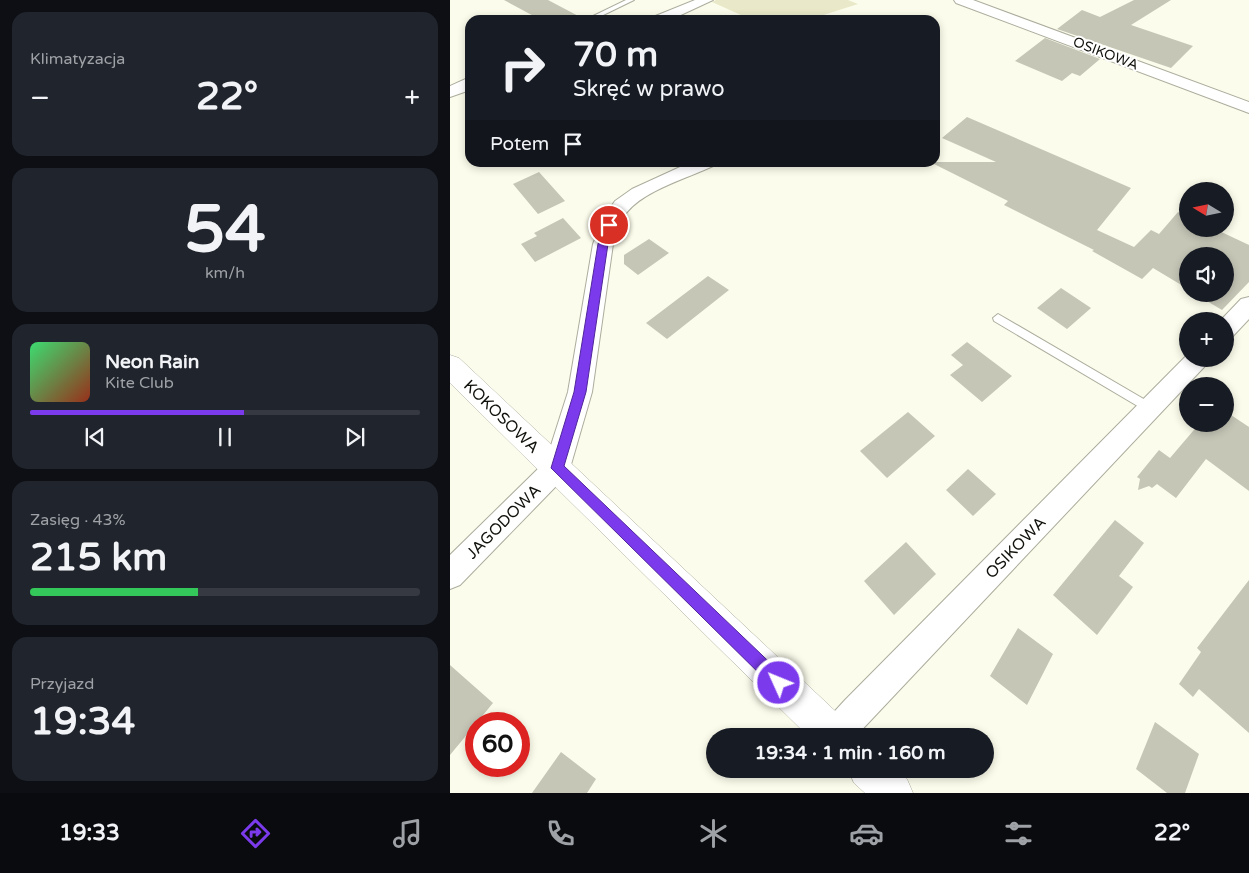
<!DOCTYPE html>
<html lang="pl">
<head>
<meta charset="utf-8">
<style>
	body { margin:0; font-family:"Varela Round",sans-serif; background:#20242c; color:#f1f3f6; height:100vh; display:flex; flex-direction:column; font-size:19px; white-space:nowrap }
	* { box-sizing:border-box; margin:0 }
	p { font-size:16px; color:#9ea1a6 }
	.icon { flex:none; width:28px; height:28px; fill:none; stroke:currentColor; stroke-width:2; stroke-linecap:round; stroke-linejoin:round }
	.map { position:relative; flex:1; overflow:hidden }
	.side { display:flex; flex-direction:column; gap:12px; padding:12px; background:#0d0f14; width:450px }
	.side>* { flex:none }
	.guide { position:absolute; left:15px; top:15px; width:475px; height:152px; border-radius:15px; box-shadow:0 2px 8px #0003; background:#171b24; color:#f1f3f6; overflow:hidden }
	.needle { width:32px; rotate:280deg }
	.buttons { position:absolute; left:729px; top:182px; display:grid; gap:10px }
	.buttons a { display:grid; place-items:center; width:55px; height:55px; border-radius:50%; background:#171b24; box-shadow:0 2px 8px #0003; font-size:25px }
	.speed { position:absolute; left:15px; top:712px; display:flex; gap:10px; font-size:25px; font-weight:700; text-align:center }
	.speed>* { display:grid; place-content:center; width:65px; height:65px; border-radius:50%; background:#171b24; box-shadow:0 2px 8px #0003; line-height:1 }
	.speed .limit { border:8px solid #d22; background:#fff; color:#111 }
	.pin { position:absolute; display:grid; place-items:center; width:42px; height:42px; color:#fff; margin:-21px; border:2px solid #fff; border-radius:50%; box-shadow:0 1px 5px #0007 }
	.me { position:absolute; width:55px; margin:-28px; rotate:314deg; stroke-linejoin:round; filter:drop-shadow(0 0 4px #0008) }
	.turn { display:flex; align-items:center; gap:18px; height:105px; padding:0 25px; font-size:22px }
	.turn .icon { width:65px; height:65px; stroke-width:2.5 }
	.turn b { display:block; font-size:35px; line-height:42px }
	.then { display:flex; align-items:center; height:48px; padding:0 25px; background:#0003; gap:10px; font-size:19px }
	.big { font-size:38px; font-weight:800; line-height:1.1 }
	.side .widget { flex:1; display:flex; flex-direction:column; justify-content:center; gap:8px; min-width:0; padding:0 18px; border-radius:15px; background:#20242c }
	.side .dial { align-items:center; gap:0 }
	.dial b { font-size:65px; line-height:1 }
	.song { display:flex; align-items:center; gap:15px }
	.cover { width:60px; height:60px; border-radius:8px; background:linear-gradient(135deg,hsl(140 70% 55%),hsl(10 70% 35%)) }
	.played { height:5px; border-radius:2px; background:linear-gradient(90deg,#7c3aed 55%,#363941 55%) }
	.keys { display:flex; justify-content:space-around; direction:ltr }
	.heat { display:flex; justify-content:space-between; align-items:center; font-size:28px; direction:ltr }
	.charge { height:8px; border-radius:4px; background:linear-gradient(90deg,#34c759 43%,#363941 0) }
	.trip { position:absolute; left:256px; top:728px; width:288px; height:50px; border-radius:25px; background:#171b24; box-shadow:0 2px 8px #0003; font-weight:800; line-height:50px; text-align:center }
	.tabs { display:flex; height:80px; justify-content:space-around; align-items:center; background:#090b0e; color:#9ea1a6 }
	.tabs .icon { width:35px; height:35px }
	.tabs .active { color:#7c3aed }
	.tabs b { font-size:22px; color:#f1f3f6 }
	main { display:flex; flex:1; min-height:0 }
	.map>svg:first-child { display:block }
	.green { fill:#e9e9c9 }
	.building { fill:#c6c6b7 }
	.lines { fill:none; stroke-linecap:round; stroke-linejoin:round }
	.lane-casing { stroke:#acad9d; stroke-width:2 }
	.street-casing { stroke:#acad9d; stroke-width:2 }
	.primary-casing { stroke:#acad9d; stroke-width:1 }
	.lane { fill:#fff; fill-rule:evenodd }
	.street { fill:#fff; fill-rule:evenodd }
	.primary { fill:#fff; fill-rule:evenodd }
	.route { fill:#7c3aed; stroke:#51269a }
	.labels { text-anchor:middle; stroke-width:4; stroke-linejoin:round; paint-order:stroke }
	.far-street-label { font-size:14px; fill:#11110c; stroke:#fff }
	.street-label { font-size:16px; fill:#11110c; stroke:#fff }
</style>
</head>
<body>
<main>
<section class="side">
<div class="widget"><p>Klimatyzacja</p>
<div class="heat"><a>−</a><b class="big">22°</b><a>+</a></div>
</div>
<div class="widget dial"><b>54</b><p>km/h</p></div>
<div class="widget">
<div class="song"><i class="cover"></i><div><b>Neon Rain</b><p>Kite Club</p></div></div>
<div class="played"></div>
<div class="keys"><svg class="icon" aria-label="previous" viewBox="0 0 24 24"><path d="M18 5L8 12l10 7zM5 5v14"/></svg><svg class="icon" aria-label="pause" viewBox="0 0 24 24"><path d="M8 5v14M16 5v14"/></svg><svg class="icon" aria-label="next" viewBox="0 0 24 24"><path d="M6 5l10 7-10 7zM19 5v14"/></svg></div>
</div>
<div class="widget"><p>Zasięg · 43%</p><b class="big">215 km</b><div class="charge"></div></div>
<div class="widget"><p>Przyjazd</p><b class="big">19:34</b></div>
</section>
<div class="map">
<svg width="799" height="793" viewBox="0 0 799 793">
	<rect width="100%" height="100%" fill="#fcfcec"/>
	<path class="green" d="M266,0h132l10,4 -50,16h-56l-40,-18z"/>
	<path class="building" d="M54,0h44l36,19 -43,1z
		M684,0h37l-40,25 62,21 -22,22 -114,-39 25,-19 18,7z
		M595,38l55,21 -20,17 -8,-3 -10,8 -47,-20z
		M517,117l164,71 -34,42 37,17 17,-17 8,4 19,-22 10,4v13h27l34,16v37l-27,28 -27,-16h30v-38h-37v33l-35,-21 -11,11 -50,-28 2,-1 -90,-45 4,-4 -78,-39h66l-54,-24z
		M89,172l26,29 -27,13 -25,-30z
		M113,218l18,20 -46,24 -14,-18 16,-8 -3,-3z
		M199,239l20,14 -31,22 -14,-11v-9z
		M258,276l21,14 -62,49 -21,-16z
		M611,288l30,20 -24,21 -30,-21z
		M517,342l45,34 -30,26 -32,-27 13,-10 -12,-10z
		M775,411l24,16v64l-43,-32 -30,39 -19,-14 -5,4 -3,-2 -11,4 2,-11 -3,-2 22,-27 11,8 29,-34h26z
		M458,412l27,24 -48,42 -27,-27z
		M518,469l28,25 -23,22 -27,-26z
		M665,520l29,23 -25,33 14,11 -36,48 -44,-40z
		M456,542l30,32 -42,41 -30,-34z
		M799,580v153l-50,-44 -6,8 -14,-13 22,-32 -4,-4z
		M568,628l35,26 -26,51 -37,-29z
		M0,665l43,38 -43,52z
		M705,722l44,32 -14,39h-18l-31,-24z
		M111,752l35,27 -9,14h-55z"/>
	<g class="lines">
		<g class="lane-casing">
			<path id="lane" d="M176,0h8l-41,20h-8z
				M20,77v5l-20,9v-5z
				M548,314l156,91 2,3 -2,3 -4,2 -4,-2 -152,-90 -1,-3z"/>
		</g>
		<g class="street-casing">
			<path id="street" d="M245,0h18l-43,20h-19l2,-3z
				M504,0h19l276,102v11l-293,-110z
				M20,80v10l-20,7v-10z
				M241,162h24l-2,4c-25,12 -68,24 -86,46 -8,9 -11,21 -14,32l-21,148 -22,76 -4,8 -106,109 -10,4v-34l96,-94 22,-69 25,-148 13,-30 9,-13 17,-12z
				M799,297v22l-16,17 -8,3v-18h-5l21,-22z
				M738,354v5h20l-3,7 -349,370h-37l4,-12 22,-24z"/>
		</g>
		<g class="primary-casing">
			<path id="primary" d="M0,355l9,3 389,365 6,13h-46l-358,-353z
				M398,769h48l11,10 6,14h-48l-11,-10z"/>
		</g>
		<use href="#lane" class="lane"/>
		<use href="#street" class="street"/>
		<use href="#primary" class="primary"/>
	</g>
	<path class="route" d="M159,221l4,4 -5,19 -22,148 -22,74 221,211 2,6 -2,5 -6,2 -5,-2 -223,-220 23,-76 24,-148 6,-19z"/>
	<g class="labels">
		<g class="far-street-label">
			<text transform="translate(656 53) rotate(21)" y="5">OSIKOWA</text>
		</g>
		<g class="street-label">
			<text transform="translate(52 416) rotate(44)" y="6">KOKOSOWA</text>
			<text transform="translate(53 521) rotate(-45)" y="6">JAGODOWA</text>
			<text transform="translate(565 547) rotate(-46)" y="6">OSIKOWA</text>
		</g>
	</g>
</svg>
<div class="buttons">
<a><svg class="needle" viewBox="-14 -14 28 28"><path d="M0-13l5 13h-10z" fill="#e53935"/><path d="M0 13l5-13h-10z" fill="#9ea1a6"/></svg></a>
<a><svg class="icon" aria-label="sound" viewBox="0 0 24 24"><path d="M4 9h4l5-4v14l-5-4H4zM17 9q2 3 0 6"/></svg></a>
<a>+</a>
<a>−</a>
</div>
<div class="speed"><div class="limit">60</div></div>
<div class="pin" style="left:159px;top:225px;background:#d93025"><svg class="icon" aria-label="arrive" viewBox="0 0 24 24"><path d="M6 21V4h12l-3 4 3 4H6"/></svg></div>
<svg class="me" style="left:329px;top:683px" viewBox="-20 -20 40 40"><circle r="17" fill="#7c3aed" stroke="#fff" stroke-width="3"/><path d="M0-11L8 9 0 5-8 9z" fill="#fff"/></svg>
<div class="trip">19:34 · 1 min · 160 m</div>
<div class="guide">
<div class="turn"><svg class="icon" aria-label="right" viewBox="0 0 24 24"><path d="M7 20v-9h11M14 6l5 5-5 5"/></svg><div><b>70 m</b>Skręć w prawo</div></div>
<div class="then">Potem<svg class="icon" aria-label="arrive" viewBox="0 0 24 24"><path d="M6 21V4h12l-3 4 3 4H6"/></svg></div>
</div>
</div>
</main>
<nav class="tabs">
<b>19:33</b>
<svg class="icon active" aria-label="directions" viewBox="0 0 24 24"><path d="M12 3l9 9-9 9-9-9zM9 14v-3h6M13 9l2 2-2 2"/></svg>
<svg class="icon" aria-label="music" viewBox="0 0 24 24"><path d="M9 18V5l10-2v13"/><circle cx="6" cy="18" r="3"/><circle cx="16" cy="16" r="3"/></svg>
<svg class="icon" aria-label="phone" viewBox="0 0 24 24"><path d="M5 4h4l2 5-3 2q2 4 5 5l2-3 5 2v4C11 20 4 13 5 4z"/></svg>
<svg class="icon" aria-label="climate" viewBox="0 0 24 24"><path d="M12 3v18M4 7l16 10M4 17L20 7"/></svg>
<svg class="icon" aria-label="car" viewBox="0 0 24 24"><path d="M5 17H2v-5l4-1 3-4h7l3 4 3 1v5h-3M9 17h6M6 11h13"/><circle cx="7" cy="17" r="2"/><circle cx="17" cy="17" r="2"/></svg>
<svg class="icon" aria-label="filters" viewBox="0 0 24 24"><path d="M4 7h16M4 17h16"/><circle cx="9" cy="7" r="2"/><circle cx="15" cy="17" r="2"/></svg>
<b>22°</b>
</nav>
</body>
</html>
